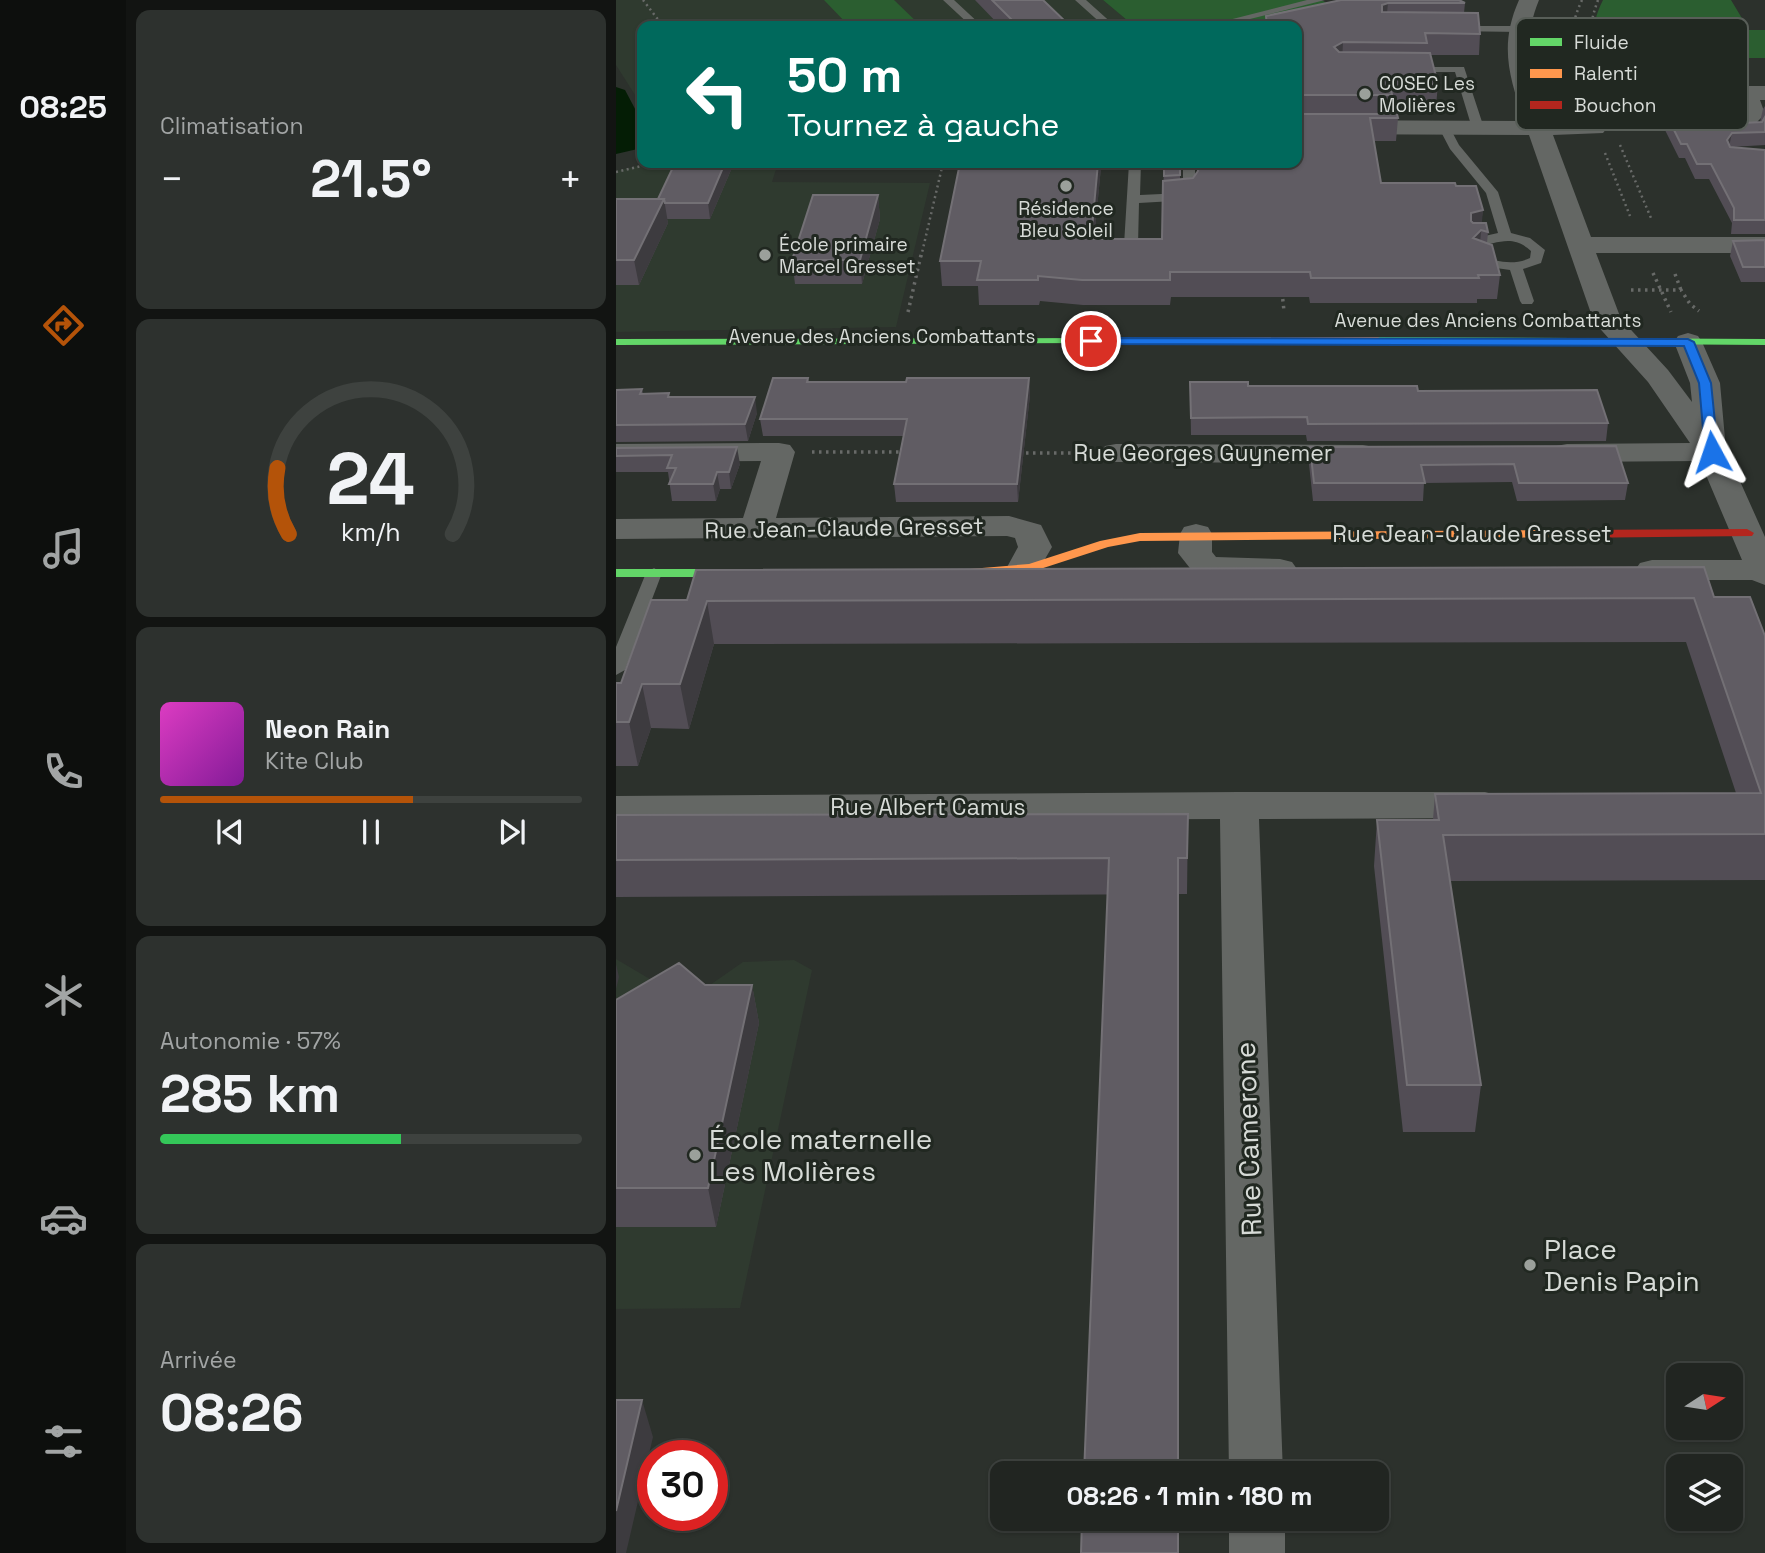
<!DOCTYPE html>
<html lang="fr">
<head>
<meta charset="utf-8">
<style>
	body { margin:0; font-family:"Space Grotesk",sans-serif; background:#2d312e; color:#f1f3f6; height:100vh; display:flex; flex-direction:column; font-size:26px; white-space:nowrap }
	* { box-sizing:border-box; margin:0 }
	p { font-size:23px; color:#a2a5a5 }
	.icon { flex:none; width:38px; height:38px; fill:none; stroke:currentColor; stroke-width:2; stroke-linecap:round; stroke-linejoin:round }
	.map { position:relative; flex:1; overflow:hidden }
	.side { display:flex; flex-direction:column; gap:10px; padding:10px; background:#121412; width:490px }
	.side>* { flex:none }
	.top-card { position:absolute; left:21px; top:21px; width:665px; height:147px; border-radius:14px; box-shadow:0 2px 5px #0004,0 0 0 2px #3e423f; background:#00695c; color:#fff; overflow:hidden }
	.needle { width:46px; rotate:78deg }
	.controls { position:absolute; left:1050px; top:1363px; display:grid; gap:14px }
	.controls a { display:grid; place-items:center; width:77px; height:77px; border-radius:14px; background:#212521; box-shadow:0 2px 5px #0004,0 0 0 2px #3e423f; font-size:35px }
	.speed { position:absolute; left:21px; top:1440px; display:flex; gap:14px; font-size:35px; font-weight:700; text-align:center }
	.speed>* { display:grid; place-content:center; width:91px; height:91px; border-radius:50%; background:#212521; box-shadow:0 2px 5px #0004,0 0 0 2px #3e423f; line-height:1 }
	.speed .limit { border:10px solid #d22; background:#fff; color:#111 }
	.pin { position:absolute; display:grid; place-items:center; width:60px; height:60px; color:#fff; margin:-30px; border:4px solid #fff; border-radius:50%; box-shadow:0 2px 7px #0007 }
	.me { position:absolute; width:77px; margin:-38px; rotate:355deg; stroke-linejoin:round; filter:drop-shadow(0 0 5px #0008) }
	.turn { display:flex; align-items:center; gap:24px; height:147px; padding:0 35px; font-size:32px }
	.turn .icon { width:91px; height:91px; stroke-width:2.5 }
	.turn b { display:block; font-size:49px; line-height:60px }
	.big { font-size:52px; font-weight:600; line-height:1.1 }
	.side .card { flex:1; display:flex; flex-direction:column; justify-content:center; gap:10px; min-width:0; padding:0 24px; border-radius:14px; background:#2d312e }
	.side .dial { align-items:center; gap:0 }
	.dial svg { height:182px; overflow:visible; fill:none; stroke:#3e423f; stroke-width:7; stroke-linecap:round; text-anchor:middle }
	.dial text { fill:#f1f3f6; stroke:none }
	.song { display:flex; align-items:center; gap:21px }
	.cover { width:84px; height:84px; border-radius:10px; background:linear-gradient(135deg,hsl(310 70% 55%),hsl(290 70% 35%)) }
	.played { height:7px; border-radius:4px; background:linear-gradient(90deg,#b45309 60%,#3e423f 60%) }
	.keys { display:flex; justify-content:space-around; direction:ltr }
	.heat { display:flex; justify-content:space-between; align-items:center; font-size:38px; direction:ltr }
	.charge { height:10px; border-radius:5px; background:linear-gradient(90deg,#34c759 57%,#3e423f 0) }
	.trip { position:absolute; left:374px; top:1461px; width:399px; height:70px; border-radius:14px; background:#212521; box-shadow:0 2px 5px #0004,0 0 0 2px #3e423f; font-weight:600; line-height:70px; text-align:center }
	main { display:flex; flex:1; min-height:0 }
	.tabs { display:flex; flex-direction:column; width:126px; justify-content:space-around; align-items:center; background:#0d0f0d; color:#a2a5a5 }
	.tabs .icon { width:49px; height:49px }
	.tabs .on { color:#b45309 }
	.tabs b { font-size:32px; color:#f1f3f6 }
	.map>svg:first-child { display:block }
	.built { fill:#2f3a2f }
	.green { fill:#2b5e30 }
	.water { fill:#041d05 }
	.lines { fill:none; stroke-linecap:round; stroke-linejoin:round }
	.stream { fill:#041d05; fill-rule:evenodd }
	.path-far1 { stroke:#686a68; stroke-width:2.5; stroke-dasharray:2 3.5; stroke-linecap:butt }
	.path { stroke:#686a68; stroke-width:3.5; stroke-dasharray:2.5 4.5; stroke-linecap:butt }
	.lane { fill:#646764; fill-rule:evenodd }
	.street { fill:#646764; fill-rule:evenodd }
	.fast { fill:#63d668; fill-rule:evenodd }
	.slow { fill:#ff974d; fill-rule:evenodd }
	.jam { fill:#b3261e; fill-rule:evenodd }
	.wall { fill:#524d55 }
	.shaded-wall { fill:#3d3b3f }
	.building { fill:#605c63; stroke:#737075; stroke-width:2 }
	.route { fill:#1a73e8; stroke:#114b97; stroke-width:2 }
	.poi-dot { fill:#9ba09b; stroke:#212821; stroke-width:2.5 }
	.labels { text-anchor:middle; stroke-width:6; stroke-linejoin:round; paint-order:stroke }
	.far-poi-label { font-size:19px; fill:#d7dbd7; stroke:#212821; text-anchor:start }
	.far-street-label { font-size:19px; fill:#d7dbd7; stroke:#212821 }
	.street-label { font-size:23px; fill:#d7dbd7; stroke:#212821 }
	.near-poi-label { font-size:28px; fill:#d7dbd7; stroke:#212821; text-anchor:start }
	.near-street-label { font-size:28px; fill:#d7dbd7; stroke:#212821 }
	.key { fill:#212821; stroke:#585e58; stroke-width:2 }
	.key-label { font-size:19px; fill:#d7dbd7 }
</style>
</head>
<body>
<main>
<nav class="tabs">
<b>08:25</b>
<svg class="icon on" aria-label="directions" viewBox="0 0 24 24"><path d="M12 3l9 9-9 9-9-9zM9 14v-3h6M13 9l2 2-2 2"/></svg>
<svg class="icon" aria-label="music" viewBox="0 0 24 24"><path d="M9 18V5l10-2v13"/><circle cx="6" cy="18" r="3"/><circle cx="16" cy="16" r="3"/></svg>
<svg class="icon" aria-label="phone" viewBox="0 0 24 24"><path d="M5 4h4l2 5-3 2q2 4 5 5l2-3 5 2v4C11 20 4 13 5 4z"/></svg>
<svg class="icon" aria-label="climate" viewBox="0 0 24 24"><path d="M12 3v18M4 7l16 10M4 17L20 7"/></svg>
<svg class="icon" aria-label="car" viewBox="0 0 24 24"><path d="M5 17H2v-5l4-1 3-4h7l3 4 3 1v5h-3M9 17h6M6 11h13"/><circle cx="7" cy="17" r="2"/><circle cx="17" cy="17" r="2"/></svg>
<svg class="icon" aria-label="filters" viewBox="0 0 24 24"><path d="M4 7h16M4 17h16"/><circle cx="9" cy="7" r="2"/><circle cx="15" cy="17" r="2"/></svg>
</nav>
<section class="side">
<div class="card"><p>Climatisation</p>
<div class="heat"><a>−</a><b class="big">21.5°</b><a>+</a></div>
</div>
<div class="card dial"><svg viewBox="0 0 100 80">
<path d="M14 69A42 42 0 1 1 86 69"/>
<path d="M14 69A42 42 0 0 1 9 40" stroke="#b45309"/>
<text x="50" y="56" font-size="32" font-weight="700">24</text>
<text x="50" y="72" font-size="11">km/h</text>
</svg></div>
<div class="card">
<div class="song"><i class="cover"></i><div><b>Neon Rain</b><p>Kite Club</p></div></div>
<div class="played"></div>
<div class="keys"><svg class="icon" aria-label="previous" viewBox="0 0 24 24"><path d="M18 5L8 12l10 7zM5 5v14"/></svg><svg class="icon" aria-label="pause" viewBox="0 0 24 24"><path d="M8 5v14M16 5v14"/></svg><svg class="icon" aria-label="next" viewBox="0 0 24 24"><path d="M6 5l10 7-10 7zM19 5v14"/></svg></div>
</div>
<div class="card"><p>Autonomie · 57%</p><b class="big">285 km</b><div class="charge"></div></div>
<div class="card"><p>Arrivée</p><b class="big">08:26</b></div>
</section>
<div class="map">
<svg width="1149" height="1553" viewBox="0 0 1149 1553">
	<rect width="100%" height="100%" fill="#2c312c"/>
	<path class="built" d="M0,0h487l31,26h-492v80l-26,-41z
		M34,163h128l-6,19 158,1 -34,144 -280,5v-161z
		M0,959l71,42 56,-39 51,-2 18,10 -72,338 -124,1z"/>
	<path class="green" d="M208,0h70l27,26h-72z
		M487,0h218l26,13 -64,13h-149z
		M987,0h128l18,30h16v28h-171c-2,-21 -1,-39 9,-58z"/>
	<path class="water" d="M0,87l9,3 17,32v26l-26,6z"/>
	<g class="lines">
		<path class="stream" d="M666,20l2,1v2l-27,3z"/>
		<path class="path-far1" d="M27,0l20,26
			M966,0c-17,36 -12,66 2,102
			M982,0c-14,38 -10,65 4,102
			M1004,145l31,73
			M989,153l25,63
			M0,172l38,-9
			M305,257l22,-94"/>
		<path class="path" d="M1037,273l18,39
			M1059,274l6,16
			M1015,290h50l9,14 9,7
			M666,292l2,19
			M292,312l13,-57
			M196,452h93
			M403,453h61"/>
		<path class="lane" d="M327,0h11l28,26h-11z
			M459,0h11l29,26h-11z
			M691,0h18l-103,26h-17z
			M838,26h66l5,3 -5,3 -70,-1v-4z
			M788,67h60l20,61 -2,2 -10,-2 -17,-56h-47l-4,-1z
			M825,126h8l10,19 39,47 13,41 19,5 15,12 -4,13 -18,6 11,32 -2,3h-10l-2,-3 -10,-31 -28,-4 -9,-5 7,-4c17,4 33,9 50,1l1,-7c-22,-20 -37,-3 -60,-6v-6l27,-6 -12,-40 -36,-44 -11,-21z
			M513,163h12l-1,32 43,-2v-30h12v31l-4,6 -52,3 -1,42 -7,4 -7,-4z
			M38,568l8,5 -37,97 -9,5v-28l30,-74z"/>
		<path class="street" d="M903,0h20c-19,46 -7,77 9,121l55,2 4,5 -4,5 -50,2 38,102h174v16h-169l25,66 47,51 24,32 -2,-19 -16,-41 4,-6 10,-3 10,3 4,6 18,41 6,67 39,87v48l-13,-5h-100l-12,-3 -5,-7 5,-7 12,-3h90l-42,-99 -133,1 -11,-2 -5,-7 5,-7 11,-2 123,-1 -42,-61 -54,-60 -65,-187 -232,-1v-14l227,1c-15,-45 -25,-76 -5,-121z
			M1130,86h19v14h-5l5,14 -8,8 4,7 -4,5h-16l-9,-14 10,-9 -7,-18 3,-5z
			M163,443l11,2 5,7 -19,66 233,-2 32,9 11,22 -17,29 -12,3 -12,-3 -5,-7 12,-22 -3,-9 -8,-2 -391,3v-20l127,-1 18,-57 -145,1v-18z
			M500,444l247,1 11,2 5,7 -5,7 -11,2 -247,-1 -11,-2 -5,-7 5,-7z
			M580,524l12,3 4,7v18l4,5 64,2 12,3 5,7 -5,7c-31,8 -68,4 -99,-4l-15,-19 2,-19 4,-7z
			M623,792h246l14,4 6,9 -6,9 -14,4 -226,1 24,655h-54l-9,-655 -604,3v-26z
			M613,1519h56v34h-56z"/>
		<path class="fast" d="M762,337l387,2v6l-391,-3 -2,-2z
			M474,338l6,3 -2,2 -478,2v-6z
			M0,569h133l7,4 -7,4h-133z"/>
		<path class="slow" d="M762,337l6,3 -2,2 -292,2 -6,-3 6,-3z
			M949,530l5,1 2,3 -2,3 -430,4 -32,6 -77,25 -61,5 -7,-4 7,-4 59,-5 71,-23 40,-8z"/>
		<path class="jam" d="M1131,529l7,4 -2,3 -187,2 -7,-4 7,-4z"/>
	</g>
	<path class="wall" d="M359,0h68l25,26h-68z
		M725,0l124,3 -1,10 16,21 -1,21h-49l8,29 -2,22h-17v5h-28v3l7,4 -2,23h-22l7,42 75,3 27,24 -2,13 7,9 -1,11 13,32 -3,24h-20v4h-167l-1,-6h-138l-1,8h-87l-43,-4 -1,4h-60l-1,-19h-36l-2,-25 161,-94 -7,72h68l2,-76h16v16l117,-16v-137h-31v-10z
		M1045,104l71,4 11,15 17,-1 3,-13 2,-3v39l-34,2 34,3v84h-34l1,-11 -23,-44h-14l-10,-21h-6l-20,-40z
		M59,163h59l-24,56h-43l1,4 -29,62h-23v-86h42z
		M262,195l2,24 -18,65h-67l-3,-24z
		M1149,240v42h-24l-11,-26 3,-15z
		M192,378l1,4h97l123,-4 1,17 -12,107h-122l-2,-18 10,-48h-141l-3,-17z
		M574,382l58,4 170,5 190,32 -2,18h-299l-1,-6h-115z
		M26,389l1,5 27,3 87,16 -9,28 -132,1v-52z
		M1000,446l12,37 -3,17 -108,1 -5,-19 -88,1 -1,18h-110l-4,-37 1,-17z
		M0,448l124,16 -9,25h-11l-4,12h-44l-4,-29h-52z
		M1098,597l51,39v244l-315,1 31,204 -6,47h-72l-29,-266 3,-46h56l2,-26 301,-1 -50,-151 -972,2 -25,85 -38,-1 -13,38h-22v-83h5l30,-83z
		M572,814l-1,80 -571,3v-82z
		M89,985h47l7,38 -43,204h-100v-227z"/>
	<path class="shaded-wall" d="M772,3l-2,20 -5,2 1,-20z
		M727,42l-1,21 -8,-16z
		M1116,133l-3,14 -2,-7z
		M109,163h9l-24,56 -2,-16z
		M482,163h3v4l-9,96 -1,-24z
		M262,195l2,24 -18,65 -2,-24z
		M48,199l4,24 -29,62 -5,-25z
		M867,210l-4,45 -10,-18 2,-24z
		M413,378l1,17 -12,107 -1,-18z
		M139,397l2,16 -9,28 -3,-17z
		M121,447l3,17 -9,25 -2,-17z
		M101,472l3,17 -4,12 -3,-17z
		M91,601l7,43 -25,85 -9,-45z
		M26,684l9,44 -13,38 -9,-44z
		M0,964l3,13 -3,12z
		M136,985l7,38 -43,204 -8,-39z
		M26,1400l11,37 -27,116h-10v-42z"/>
	<path class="building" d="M376,0h51l25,24 -14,2h-36z
		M725,0h118l6,3h-77l-6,2v7l96,1 2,21 -55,-1 2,10 -84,-1 -9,5 5,5 91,1 8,31h-20l2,5h-29l1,6h-94l-1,1v-70h-30l-1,-10z
		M1045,104h72l-1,4 11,15 19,-1 3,-5v15l-33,1 -5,7 3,7 35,3v70h-31v-12l-23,-44h-14l-10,-20h-6z
		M681,113l1,1h99l1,4h-28l11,65h74l1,3h20l7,24 -12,3v8l2,2h13l2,9 -7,-2 -8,8 19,7 8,30h-22l1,3h-168l-1,-6h-140v8h-88l-44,-4v4h-61l4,-19h-41l20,-98h138l-7,76h71l1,-58 30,-3 5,-7v-8h99z
		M59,163h50l-17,40h-43l-1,-4h-6z
		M548,163h16v12l-16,1z
		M197,195h65l-18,65h-68z
		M0,199h48l-30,61h-18z
		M1149,240v27h-22l-10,-26z
		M157,378h35l-1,4h99l1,-4h122l-12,106h-123l13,-65h-147z
		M574,382h58v4h169l1,5 179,-1 11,33 -300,1 -1,-7 -116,1z
		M26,389l-2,5 29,-1 -1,4h87l-10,27 -129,1v-35z
		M1000,446l12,37h-109l-5,-19 -93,1 4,18h-111l-4,-36z
		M121,447l-8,25h-12l-4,12h-44l7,-16h-9l5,-13 -56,1v-8z
		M1088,567l10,30h36l15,39v198l-322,1 38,250h-74l-30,-265h62l-4,-26 326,-1 -67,-195 -987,3 -27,83h-38l-13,38h-13v-39h5l30,-83h36l9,-30z
		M572,814l-1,44h-9v616h-94l25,-616 -493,2v-45z
		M63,963l26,22h47l-44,203h-92v-188z
		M0,1400h26l-26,111z
		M466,1519h96v34h-97z"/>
	<path class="route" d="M471,338l601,1 6,3 17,41 7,69 -6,4 -7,-4 -6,-69 -15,-37 -593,-2 -6,-3z"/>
	<g class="poi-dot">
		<circle cx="749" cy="94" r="7"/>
		<circle cx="450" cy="186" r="7"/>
		<circle cx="149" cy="255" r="7"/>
		<circle cx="79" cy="1155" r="7"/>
		<circle cx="914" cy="1265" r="7"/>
	</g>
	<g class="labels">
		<g class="far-poi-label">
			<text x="763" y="90">COSEC Les<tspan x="763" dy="22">Molières</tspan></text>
			<text x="450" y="215" text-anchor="middle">Résidence<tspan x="450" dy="22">Bleu Soleil</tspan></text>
			<text x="163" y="251">École primaire<tspan x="163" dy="22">Marcel Gresset</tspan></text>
		</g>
		<g class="far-street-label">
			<text x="872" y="327">Avenue des Anciens Combattants</text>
			<text x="266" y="343">Avenue des Anciens Combattants</text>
		</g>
		<g class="street-label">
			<text x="587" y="461">Rue Georges Guynemer</text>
			<text transform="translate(228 528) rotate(-1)" y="8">Rue Jean-Claude Gresset</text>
			<text x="856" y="542">Rue Jean-Claude Gresset</text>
			<text x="312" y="815">Rue Albert Camus</text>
		</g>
		<g class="near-poi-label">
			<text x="93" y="1149">École maternelle<tspan x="93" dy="32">Les Molières</tspan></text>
			<text x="928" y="1259">Place<tspan x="928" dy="32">Denis Papin</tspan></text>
		</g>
		<g class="near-street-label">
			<text transform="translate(632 1139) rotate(-92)" y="10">Rue Camerone</text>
		</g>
	</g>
	<rect x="900" y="18" width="232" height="112" rx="10" class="key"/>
	<rect x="914" y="38" width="32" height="8" fill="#63d668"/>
	<rect x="914" y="69" width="32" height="9" fill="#ff974d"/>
	<rect x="914" y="101" width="32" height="8" fill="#b3261e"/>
	<g class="key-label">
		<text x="958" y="49">Fluide</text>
		<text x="958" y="80">Ralenti</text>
		<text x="958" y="112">Bouchon</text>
	</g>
</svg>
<div class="controls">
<a><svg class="needle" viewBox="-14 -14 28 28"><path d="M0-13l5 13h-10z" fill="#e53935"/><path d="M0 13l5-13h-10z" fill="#a2a5a5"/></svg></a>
<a><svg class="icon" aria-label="layers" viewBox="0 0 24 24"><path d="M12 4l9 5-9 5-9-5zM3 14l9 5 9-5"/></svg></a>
</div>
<div class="speed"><div class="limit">30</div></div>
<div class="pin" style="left:475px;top:341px;background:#d93025"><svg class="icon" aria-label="arrive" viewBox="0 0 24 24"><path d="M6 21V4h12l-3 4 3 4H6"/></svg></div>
<svg class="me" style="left:1096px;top:452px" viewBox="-20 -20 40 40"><path d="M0-17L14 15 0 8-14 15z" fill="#1a73e8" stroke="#fff" stroke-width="4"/></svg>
<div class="trip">08:26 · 1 min · 180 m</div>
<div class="top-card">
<div class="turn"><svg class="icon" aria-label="left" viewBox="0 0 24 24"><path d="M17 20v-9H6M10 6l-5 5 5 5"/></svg><div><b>50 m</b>Tournez à gauche</div></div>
</div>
</div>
</main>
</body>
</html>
